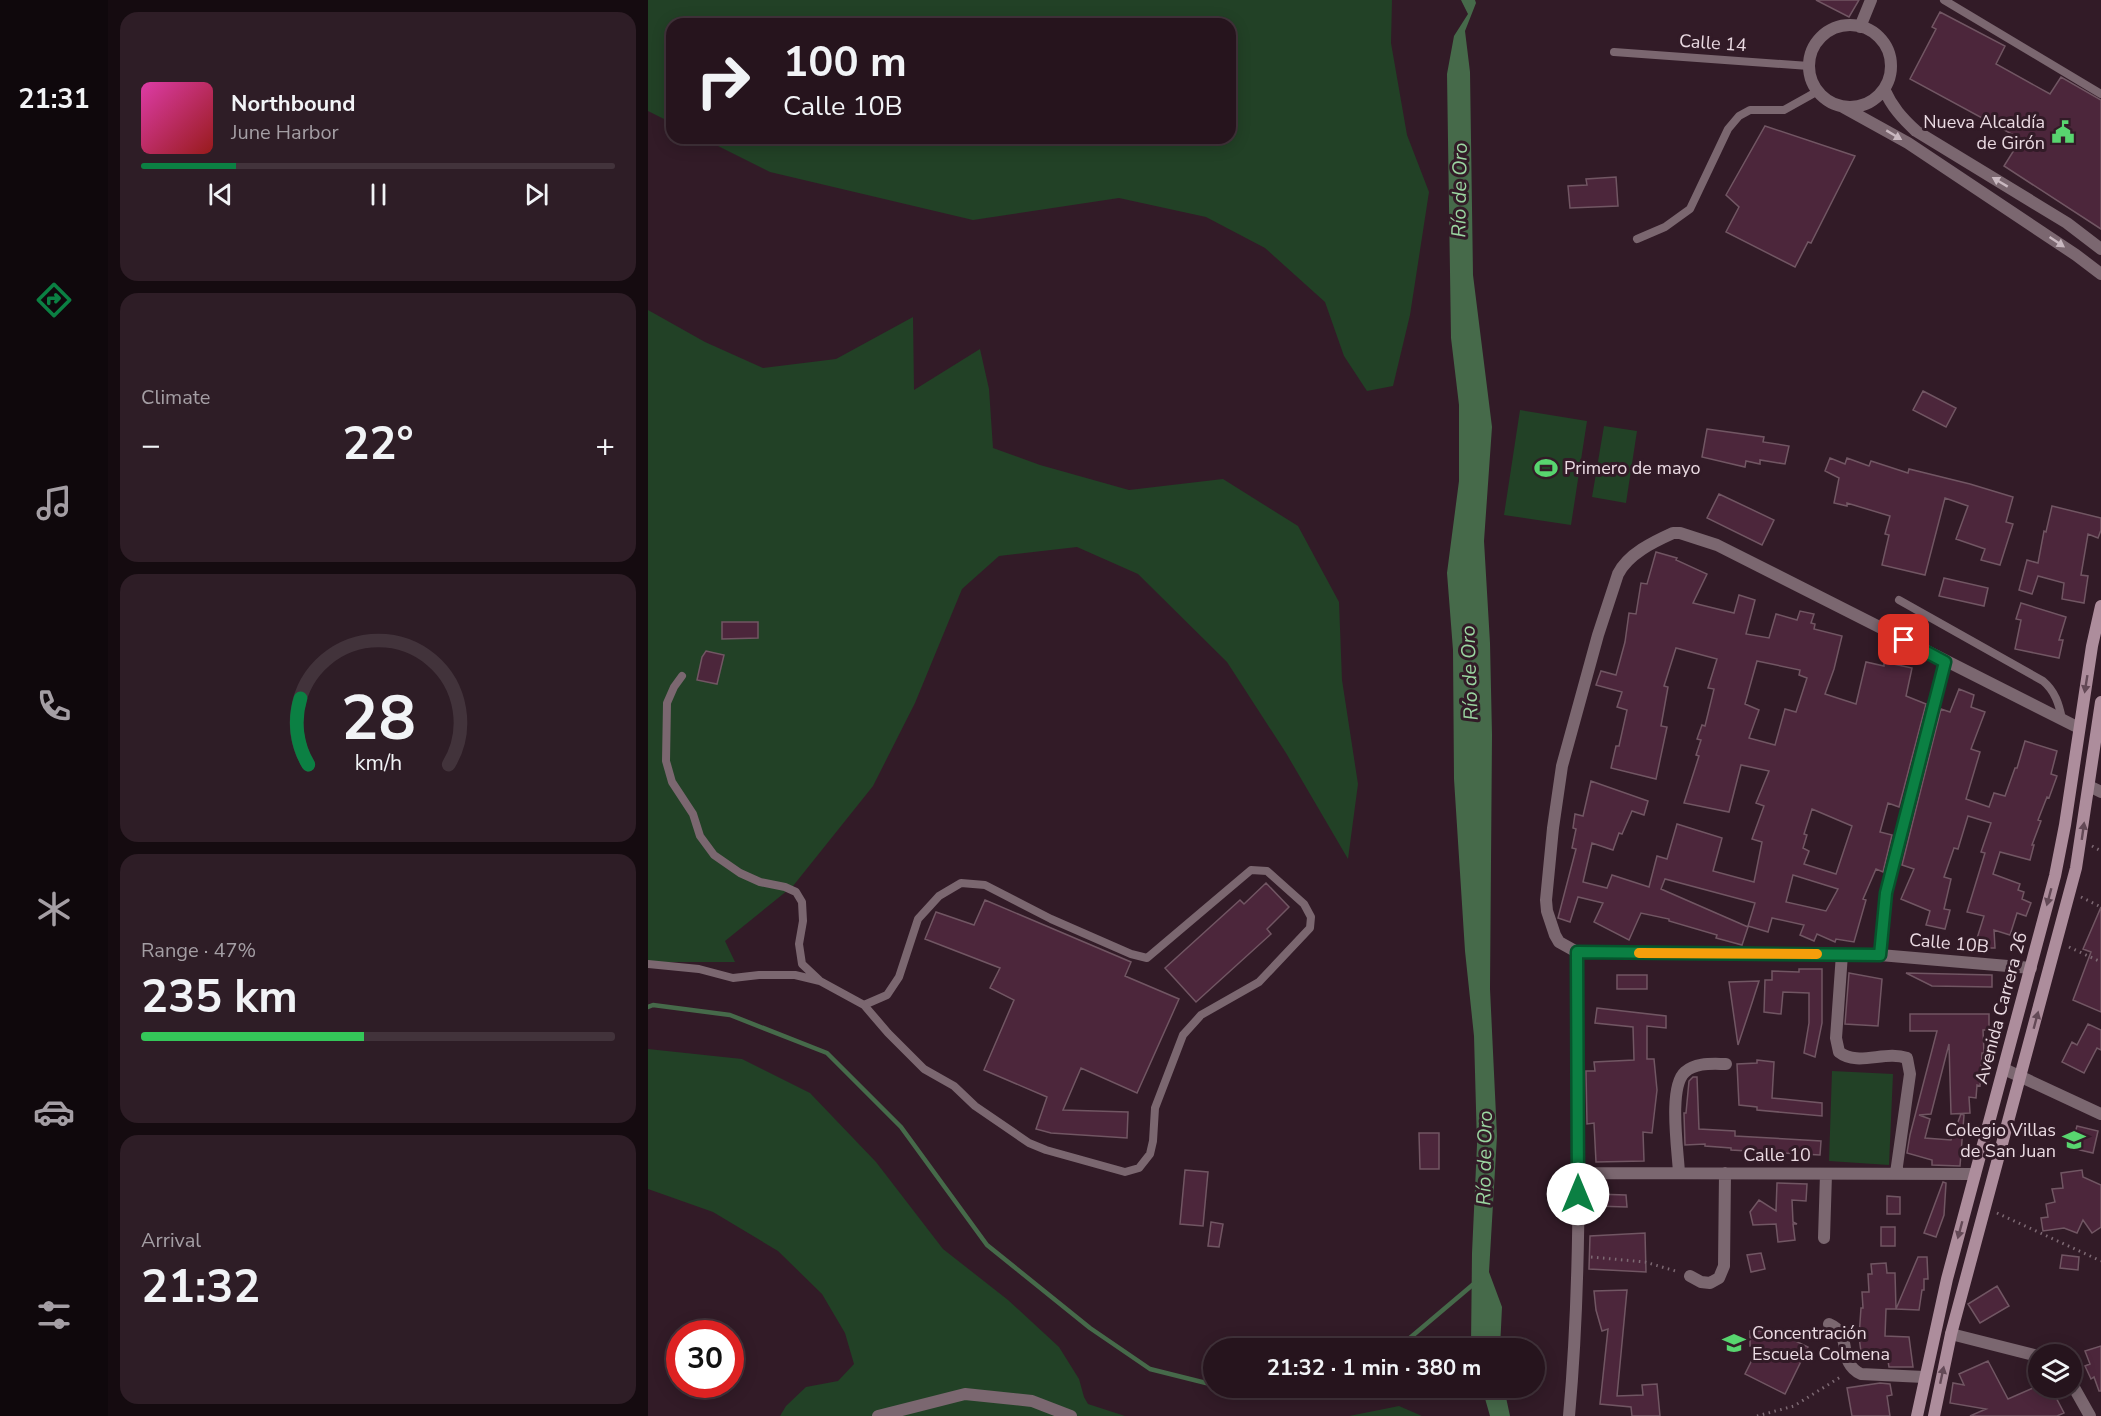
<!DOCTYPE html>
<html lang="en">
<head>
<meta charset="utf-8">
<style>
	body { margin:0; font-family:"Nunito Sans",sans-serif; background:#2e1d26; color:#f1f3f6; height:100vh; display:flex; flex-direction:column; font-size:22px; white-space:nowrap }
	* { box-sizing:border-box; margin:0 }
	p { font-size:20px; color:#a49ea4 }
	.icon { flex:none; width:33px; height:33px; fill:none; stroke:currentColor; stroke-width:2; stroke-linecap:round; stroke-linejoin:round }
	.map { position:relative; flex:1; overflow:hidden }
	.details { display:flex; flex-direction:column; gap:12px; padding:12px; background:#150b10; width:540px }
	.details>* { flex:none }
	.top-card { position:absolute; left:18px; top:18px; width:570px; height:126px; border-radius:18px; box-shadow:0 3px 15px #0003,0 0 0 2px #42333b; background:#26141d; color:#f1f3f6; overflow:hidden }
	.fabs { position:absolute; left:1380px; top:1344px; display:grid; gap:12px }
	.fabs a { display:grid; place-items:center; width:54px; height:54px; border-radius:50%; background:#26141d; box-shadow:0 3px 15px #0003,0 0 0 2px #42333b; font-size:30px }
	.speed { position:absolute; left:18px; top:1320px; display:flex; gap:12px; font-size:30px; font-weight:700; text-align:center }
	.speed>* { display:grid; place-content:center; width:78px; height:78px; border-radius:50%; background:#26141d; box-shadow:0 3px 15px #0003,0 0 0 2px #42333b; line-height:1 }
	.speed .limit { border:9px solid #d22; background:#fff; color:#111 }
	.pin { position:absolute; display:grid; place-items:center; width:51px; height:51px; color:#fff; margin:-26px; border-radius:12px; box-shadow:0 3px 9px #0006 }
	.me { position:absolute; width:66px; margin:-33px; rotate:0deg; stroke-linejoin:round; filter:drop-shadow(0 0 4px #0008) }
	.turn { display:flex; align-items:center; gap:21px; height:126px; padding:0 18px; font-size:27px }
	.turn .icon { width:78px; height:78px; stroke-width:2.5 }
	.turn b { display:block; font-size:42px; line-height:51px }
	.big { font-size:45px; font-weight:700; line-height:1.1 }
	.details .card { flex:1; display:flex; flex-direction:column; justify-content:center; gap:9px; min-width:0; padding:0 21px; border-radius:18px; background:#2e1d26 }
	.details .dial { align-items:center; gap:0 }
	.dial svg { height:156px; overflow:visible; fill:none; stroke:#42333b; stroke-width:7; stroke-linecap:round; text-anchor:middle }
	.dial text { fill:#f1f3f6; stroke:none }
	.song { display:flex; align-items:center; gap:18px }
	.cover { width:72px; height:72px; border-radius:9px; background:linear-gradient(135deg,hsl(320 70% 55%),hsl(0 70% 35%)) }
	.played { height:6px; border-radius:3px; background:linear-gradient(90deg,#0b8043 20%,#42333b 20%) }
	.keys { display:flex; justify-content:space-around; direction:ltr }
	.heat { display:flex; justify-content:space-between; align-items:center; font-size:33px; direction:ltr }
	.charge { height:9px; border-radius:4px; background:linear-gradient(90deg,#34c759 47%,#42333b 0) }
	.trip { position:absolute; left:555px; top:1338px; width:342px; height:60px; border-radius:30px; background:#26141d; box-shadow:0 3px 15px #0003,0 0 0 2px #42333b; font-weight:700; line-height:60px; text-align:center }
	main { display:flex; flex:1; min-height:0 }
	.dock { display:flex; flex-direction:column; width:108px; justify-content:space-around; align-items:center; background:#0f080c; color:#a49ea4 }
	.dock .icon { width:42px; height:42px }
	.dock .selected { color:#0b8043 }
	.dock b { font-size:27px; color:#f1f3f6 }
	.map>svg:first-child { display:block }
	.green { fill:#224126 }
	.water { fill:#466a4a }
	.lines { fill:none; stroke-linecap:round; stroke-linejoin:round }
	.stream { stroke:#466a4a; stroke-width:4.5 }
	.building { fill:#4c263b; stroke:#715663; stroke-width:1.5; fill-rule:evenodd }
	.path { stroke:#7d6973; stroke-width:3; stroke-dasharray:1.5 4.5; stroke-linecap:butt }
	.lane { stroke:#7b6770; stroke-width:8 }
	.street { stroke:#7b6770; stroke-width:12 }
	.secondary { stroke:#ad8d9c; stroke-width:12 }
	.oneway { fill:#c9b8c0 }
	.oneway2 { fill:#634956 }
	.route-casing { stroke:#07532c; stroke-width:15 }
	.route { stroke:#0b8043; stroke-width:10 }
	.slow { stroke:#f59e0b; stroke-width:10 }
	.labels { text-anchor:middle; stroke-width:6; stroke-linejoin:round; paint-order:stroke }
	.street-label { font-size:18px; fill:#eadae2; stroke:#321b27 }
	.poi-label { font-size:18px; fill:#eadae2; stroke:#321b27; text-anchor:end }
	.water-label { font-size:20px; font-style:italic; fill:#9bd6a1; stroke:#321b27 }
</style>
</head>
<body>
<main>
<nav class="dock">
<b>21:31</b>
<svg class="icon selected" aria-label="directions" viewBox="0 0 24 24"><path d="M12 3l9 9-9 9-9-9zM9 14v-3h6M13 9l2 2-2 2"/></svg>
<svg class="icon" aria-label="music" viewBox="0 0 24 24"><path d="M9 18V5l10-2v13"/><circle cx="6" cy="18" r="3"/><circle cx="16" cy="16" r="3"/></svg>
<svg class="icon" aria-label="phone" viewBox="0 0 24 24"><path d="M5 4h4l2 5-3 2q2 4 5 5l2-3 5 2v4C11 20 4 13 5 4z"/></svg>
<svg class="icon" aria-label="climate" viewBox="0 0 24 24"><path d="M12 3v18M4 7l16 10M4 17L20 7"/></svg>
<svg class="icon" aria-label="car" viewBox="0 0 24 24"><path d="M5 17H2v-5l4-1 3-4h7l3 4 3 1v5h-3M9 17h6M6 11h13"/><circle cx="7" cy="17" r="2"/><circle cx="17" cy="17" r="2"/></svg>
<svg class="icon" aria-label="filters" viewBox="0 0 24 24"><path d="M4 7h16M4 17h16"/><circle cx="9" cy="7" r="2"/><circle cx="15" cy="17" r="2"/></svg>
</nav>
<section class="details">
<div class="card">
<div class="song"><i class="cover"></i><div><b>Northbound</b><p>June Harbor</p></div></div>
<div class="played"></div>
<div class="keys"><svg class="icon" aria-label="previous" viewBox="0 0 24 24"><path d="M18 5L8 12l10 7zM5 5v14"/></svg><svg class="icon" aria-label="pause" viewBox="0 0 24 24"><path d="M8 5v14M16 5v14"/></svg><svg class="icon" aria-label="next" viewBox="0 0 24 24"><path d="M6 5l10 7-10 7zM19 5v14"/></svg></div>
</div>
<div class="card"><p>Climate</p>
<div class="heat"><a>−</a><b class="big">22°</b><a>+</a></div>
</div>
<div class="card dial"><svg viewBox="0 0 100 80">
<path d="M14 69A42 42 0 1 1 86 69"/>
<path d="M14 69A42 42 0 0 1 10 35" stroke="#0b8043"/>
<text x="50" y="56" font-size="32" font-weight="700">28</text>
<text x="50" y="72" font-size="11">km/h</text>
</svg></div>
<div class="card"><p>Range · 47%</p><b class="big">235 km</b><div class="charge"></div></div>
<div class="card"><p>Arrival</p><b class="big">21:32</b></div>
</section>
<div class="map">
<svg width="1453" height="1416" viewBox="0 0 1453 1416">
	<rect width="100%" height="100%" fill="#321b27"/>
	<path class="green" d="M0,0h744l-1,43 16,92 22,57 -19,123 -17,71 -26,5 -23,-35 -19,-54 -60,-54 -59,-31 -87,-19 -146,22 -203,-48 -68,-34h528v-114h-558v99l-24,-12z
		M0,310l57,32 58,26 73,-9 77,-42 1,73 66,-41 9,40 4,59 47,17 89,25 94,-11 75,47 41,76 3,78 16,104 -10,75 -62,-106 -59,-91 -89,-88 -61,-27 -78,9 -37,33 -47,114 -42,83 -80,100 -68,55 10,21h-87z
		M872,410l67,11 -16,104 -67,-10z
		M956,426l33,5 -11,72 -34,-6z
		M0,1049l94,10 68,34 66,69 67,87 65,51 51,47 20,32 5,18 4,7 37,12h-345l6,-10 20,-19 32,-6 16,-17 -9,-31 -23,-39 -44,-43 -65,-39 -65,-23z
		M1184,1071l61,3 -4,91 -60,-4z
		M751,1406l23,10h-73z"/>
	<path class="water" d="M813,0h14l1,3 -11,28 5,41 3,203 19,152 -8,114 6,102 2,92 -2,254 7,147 -8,136 13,35 -2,41h-28l-1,-2 1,-93 5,-108 -3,-109 -9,-85 -11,-172 -1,-129 -6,-77 12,-92v-76l-8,-67 -4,-264 7,-38 14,-22z
		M834,1388h22l6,28h-20z"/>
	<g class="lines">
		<path class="stream" d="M0,1007l5,-2 77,10 97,38 74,74 86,118 103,83 60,41 64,16
			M750,1348l78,-66
			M578,1388l28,6 29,-6"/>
	</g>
	<path class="building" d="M1168,0h43l-10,17z
		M1292,12l65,34 -9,18 54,30 11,-17 40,23v129l-97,-63 17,-27 -111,-60 26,-50 -4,-2z
		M1117,126l90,30 -44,87 -3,-1 -13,25 -69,-35 13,-25 -13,-12z
		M968,177l2,29 -48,2 -2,-22 19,-1 -1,-6z
		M1275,391l33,17 -10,19 -33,-17z
		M1059,429l57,8 -1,5 26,4 -4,18 -25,-4v4l-14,-3 -1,6 -43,-10z
		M1182,458l15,6 2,-6 22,8 2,-5 37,12 1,-4 61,15 43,13 -7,25 7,2 -13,41 -19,-5 4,-11 -29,-10 12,-33 -23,-8 -20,77 -43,-10 7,-30 -4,-1 5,-18 -43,-13v3l-13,-3 5,-25 -14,-7z
		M1071,494l55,26 -12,25 -55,-27z
		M1404,506l49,12v12l-3,8 -10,-4 -7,41 7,1 -4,27 -22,-4 2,-16 -26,-7 -6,18 -13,-4 8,-30 11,3 6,-32 2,1z
		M1008,552l21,6 -1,2 31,14 -14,29 41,10 5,-18 16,5 -9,34 23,4 7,-24 21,6 3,-9 14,3 -3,9 4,1 -1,5 28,7 -8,33 -9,25 31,10 10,-42 18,4v-4l28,6 -6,28 20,8 -27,103 -11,-4 -8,29 12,3 -9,37 -7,-3 -13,30 3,1 -12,42 -18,-3 -1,3 -18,-8 -3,7 -14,-6 4,-10 -32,-7 -4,14 -20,-6 7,-23 -90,-24 -4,10 87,38 -6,18 -26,-7 1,-3 -48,-14v-2l-28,-6 -12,27 -35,-18 9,-19 -25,-6 -8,25 -12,-4 18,-69 -4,-1 4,-19 -3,-1 2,-14 8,2 8,-35 57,20 -4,14 -12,-4 -10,23 -3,-1 -6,17 -21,-7 -9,39 24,6 5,-13 37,12 8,-31 10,3 10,-35 45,14 -9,33 41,11 8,-40 -10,-3 12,-33 -8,-3 13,-32 -28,-6 -12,47 -45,-9 15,-47 -3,-1 5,-15 -4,-1 5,-14 3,1 9,-37 -6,-1 9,-29 -41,-11 -12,38 4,1 -7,39 6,1 -11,52 -45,-11 5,-22h3l8,-36 -10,-3 5,-15 -26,-7 5,-14 15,4 9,-33 4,-29 7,1 5,-31 6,1zM1109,661l43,9 -1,5 8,3 -11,34 -11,-3 -10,36 -26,-7 10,-28 -14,-6zM1164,809l40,17 -16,48 -32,-10 5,-13 -6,-3 4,-13 -3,-1zM1145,875l45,14 -12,22 -40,-9z
		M1296,578l44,10 -4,18 -45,-10z
		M1373,603l45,14 -7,23h4l-4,18 -44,-9 6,-29 -5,-1z
		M74,622h36v16l-36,1z
		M58,651l18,4 -7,29 -20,-4 5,-23z
		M1311,689l15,6 -3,12 14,5 -14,37 9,3 -14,47 23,8 5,-14 11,3 10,-28h2l8,-27 32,10 -6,23 6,2 -8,22 -2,-1 -9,23 3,1 -9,24h2l-4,15 -30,-8 -7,22 27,10 -2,6 6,2 -2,7 9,4 -5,13 -9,-3 -7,22 -16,-5 1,18h-21l10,-32 -17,-4 18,-59 -4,-1 10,-29 -23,-7 -10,33 -4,-1 -10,29 7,2 -7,30 6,1 -5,19 -19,-4 4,-14 -29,-12 13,-30 -12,-4 39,-156 9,3z
		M618,883l23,24 -22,22 4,5 -75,68 -31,-34 75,-68 4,4z
		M337,900l146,62 -6,14 54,23 -42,94 -56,-25 -18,42 65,2 -1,26 -76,-5 -15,-4 11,-32 -63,-27 30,-70 -24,-12 10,-20 -75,-29 11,-27 38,13z
		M1453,907v105l-28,-12 18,-48 -8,-3z
		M1151,969h23v54l-7,34 -11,-4 5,-30v-30l-26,-1 -2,22 -17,-2 1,-32h7v-9l27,1z
		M1201,973l33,6 -4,47 -33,-2z
		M1258,973l86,2v12l-60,-1z
		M969,975h30v14h-30z
		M1111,981l-8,25 -13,39 -9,-63z
		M949,1008l69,8v12l-19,-2v33h7l3,31 -5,43 -9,-1 1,29 -48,1 -2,-39 -7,1 -1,-53h9l-1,-9 40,-2 -1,-33 -38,-4z
		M1262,1014h79v16h-6l1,23h-2l-2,33 -3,-1 -1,13 -7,-1 1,16 -19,1 -2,-70 -18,70 -12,1 11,4 -5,19 26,2 10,-26 3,1 -4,51 -28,-1v-5l-25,-7 3,-18 27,-104h-27z
		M1440,1024l13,6v20l-4,-2 -13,25 -22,-11 10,-20 5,3z
		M1109,1060l17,2 -2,36 50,5v13l-65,-6v-3l-18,-2 -2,-41 20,-1z
		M1045,1077h4l2,52 36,2v5l86,5 -1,14 -89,-5v-2l-26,-2v-2l-20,1 -1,-32h2l3,-32z
		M1429,1126l21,5 -5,22 -22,-5z
		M771,1133h20v36h-19z
		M537,1170l23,2 -5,54 -23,-2z
		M1434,1170l1,7 18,8v42l-9,6 -9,-13 -6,13 -13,-5 -21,3 -2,-13 7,-1 -2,-13 9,-2 -3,-13 11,-1 -2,-15z
		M1295,1182l3,1 -2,32 -8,22 -12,-4z
		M1129,1183l30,1 -1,17 -14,-1 1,22 4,2h-4l2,16 -17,2 -2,-18 -23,1 -3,-13 9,-12 17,11z
		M946,1194l32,1 1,12 -33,-1z
		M1239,1196l13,1v17h-13z
		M563,1222l12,2 -4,23 -11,-1z
		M1233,1227h14v19h-14z
		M997,1233l1,39 -57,-3 1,-33z
		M1113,1253l4,16 -14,3 -4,-17z
		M1414,1255l17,2 -1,13 -18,-2z
		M1270,1257h9l1,22h-4v11h-2l-3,20 -23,-1z
		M1238,1263l1,10h8l1,36h-10l-1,27 24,1 4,30h-24l-1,-6 -26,-2 -3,-22 2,-29h2l-1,-16h7l-1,-18h4l-1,-10z
		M1349,1286l12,20 -29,17 -12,-19z
		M979,1290l-10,106 26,-1 -1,-10 15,-1 3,32h-28l-1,-9 -31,-3 8,-75 -6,2 -6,-21 -2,-19z
		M1102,1331h25l33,16 -23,47 -40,-20 14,-28h-9z
		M1453,1346v45h-2l-5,-14 -3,2 -6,-13 5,-2 -5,-13z
		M1340,1361l20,38 25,-11h18l13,25 -7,3h-87l16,-7 -36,-6 3,-20 11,2 -5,-11z
		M1232,1383l10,1 2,11 -5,1 3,20h-38l-5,-28z"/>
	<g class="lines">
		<path class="path" d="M1444,846l9,5
			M1433,897l20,10
			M1421,947l32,15
			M1349,1213l104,48
			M943,1257l54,5 34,10
			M1109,1416l37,-10 48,-30"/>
		<path class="lane" d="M1296,0l157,94
			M966,52l195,14
			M989,239l28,-12 25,-18 38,-80 11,-13 11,-6h34l34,-19
			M1251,600l144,81c12,10 16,23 19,38
			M34,676l-8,11 -7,16 -1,58 6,21 21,32 7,22 14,19 26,18 20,9 25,5 11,5 6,10 1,19 -4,23 3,20 17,16
			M0,964l51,5 34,9 26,-3h36l25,6 44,24 24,28 36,36 30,17 21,20 54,37 17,7 79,22 14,-4 11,-14 3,-13 2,-33 28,-73 18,-20 58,-33 51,-54 1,-11 -7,-13 -37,-33 -16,-1 -104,88 -16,-4 -80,-35 -66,-34 -24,-2 -22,13 -21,23 -19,58 -12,18 -23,10"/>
		<path class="street" d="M1161 66a41 41 0 1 1 82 0a41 41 0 1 1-82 0Z
			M1212,27l11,-27
			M1236,89c8,18 18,29 32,42l151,92 34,26
			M1195,107l65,36 168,112 25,19
			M1441,786l12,6
			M929,952l-18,-10 -4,-7 -8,-24 -1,-11 7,-72 9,-62 36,-131 20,-61c10,-20 35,-32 55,-41h7l37,12 362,183
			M929,952l303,3 151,13
			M1194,954l-6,84 3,14c19,15 46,-2 68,6l3,16 -14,99
			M1232,955l6,-62 59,-231
			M1356,1069l97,45
			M930,1173l397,1
			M1031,1173c-1,-22 -11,-86 6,-101 11,-10 28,-8 41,-8
			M1176,1238l2,-64
			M1042,1276l11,6 9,1 9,-5 5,-12 1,-93
			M1181,1324c26,11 6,37 32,50l63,3
			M1303,1334l87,22
			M1424,1384l18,32
			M230,1416l87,-22 67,7 39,15
			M921,1416c14,-154 9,-309 8,-464"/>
		<path class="secondary" d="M1269,1416l30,-137 108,-403 10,-51 27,-179 9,-40
			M1286,1416l17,-82 125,-466 25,-166"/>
	</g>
	<defs><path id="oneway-solid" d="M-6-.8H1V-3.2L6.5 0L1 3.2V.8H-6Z" transform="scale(1.5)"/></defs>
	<g class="oneway">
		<use href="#oneway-solid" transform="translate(1246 135) rotate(31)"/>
		<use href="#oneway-solid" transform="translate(1352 182) rotate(-149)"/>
		<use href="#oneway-solid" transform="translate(1409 242) rotate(34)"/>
	</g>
	<g class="oneway2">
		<use href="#oneway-solid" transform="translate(1438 684) rotate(99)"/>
		<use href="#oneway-solid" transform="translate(1435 831) rotate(-82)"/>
		<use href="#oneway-solid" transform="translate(1401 897) rotate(105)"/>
		<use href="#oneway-solid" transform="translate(1388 1020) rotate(-75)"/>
		<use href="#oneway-solid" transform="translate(1312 1230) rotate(105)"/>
		<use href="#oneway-solid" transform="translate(1294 1375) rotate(-78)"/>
	</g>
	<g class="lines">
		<g class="route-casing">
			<path id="route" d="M930,1194l-1,-242 303,3 6,-62 59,-231 -41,-22"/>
		</g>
		<use href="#route" class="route"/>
		<path class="slow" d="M991,953l178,1"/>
	</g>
	<defs>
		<g id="civic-bare" transform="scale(1.8)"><path d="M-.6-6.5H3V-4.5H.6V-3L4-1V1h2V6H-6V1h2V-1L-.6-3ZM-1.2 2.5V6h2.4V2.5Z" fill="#58d56f" stroke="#321b27" stroke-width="2.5" paint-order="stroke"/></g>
		<g id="stadium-bare" transform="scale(1.8)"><path d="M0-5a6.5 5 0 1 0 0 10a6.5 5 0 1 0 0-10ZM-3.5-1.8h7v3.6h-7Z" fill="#58d56f" stroke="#321b27" stroke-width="2.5" paint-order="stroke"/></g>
		<g id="school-bare" transform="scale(1.8)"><path d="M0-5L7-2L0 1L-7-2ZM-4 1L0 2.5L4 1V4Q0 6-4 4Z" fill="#58d56f" stroke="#321b27" stroke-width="2.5" paint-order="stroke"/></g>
	</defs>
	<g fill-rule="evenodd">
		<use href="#civic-bare" x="1415" y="132"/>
		<use href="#stadium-bare" x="898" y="468"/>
		<use href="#school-bare" x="1426" y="1140"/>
		<use href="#school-bare" x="1086" y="1343"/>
	</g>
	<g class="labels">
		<g class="street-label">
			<text transform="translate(1065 43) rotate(4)" y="6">Calle 14</text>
			<text transform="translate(1301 943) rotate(5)" y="6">Calle 10B</text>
			<text transform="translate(1353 1008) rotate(-75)" y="6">Avenida Carrera 26</text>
			<text x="1129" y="1161">Calle 10</text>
		</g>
		<g class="poi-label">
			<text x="1397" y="128">Nueva Alcaldía<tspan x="1397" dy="21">de Girón</tspan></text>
			<text x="916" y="474" text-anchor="start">Primero de mayo</text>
			<text x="1408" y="1136">Colegio Villas<tspan x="1408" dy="21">de San Juan</tspan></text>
			<text x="1104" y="1339" text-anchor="start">Concentración<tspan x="1104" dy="21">Escuela Colmena</tspan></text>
		</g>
		<g class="water-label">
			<text transform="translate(811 190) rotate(-89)" y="7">Río de Oro</text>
			<text transform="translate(821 673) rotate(-92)" y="7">Río de Oro</text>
			<text transform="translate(836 1158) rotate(-89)" y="7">Río de Oro</text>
		</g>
	</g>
</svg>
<div class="fabs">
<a><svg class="icon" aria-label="layers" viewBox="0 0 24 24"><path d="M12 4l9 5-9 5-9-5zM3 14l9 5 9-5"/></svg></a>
</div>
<div class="speed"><div class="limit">30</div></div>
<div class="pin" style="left:1256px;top:640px;background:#d93025"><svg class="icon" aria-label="arrive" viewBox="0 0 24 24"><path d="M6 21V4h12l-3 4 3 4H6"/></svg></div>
<svg class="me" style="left:930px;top:1194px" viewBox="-20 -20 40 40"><circle r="19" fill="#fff"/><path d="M0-13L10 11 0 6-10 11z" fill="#0b8043"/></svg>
<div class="trip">21:32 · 1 min · 380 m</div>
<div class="top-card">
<div class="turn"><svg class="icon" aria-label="right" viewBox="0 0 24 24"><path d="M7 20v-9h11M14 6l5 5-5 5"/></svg><div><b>100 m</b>Calle 10B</div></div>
</div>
</div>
</main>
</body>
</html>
